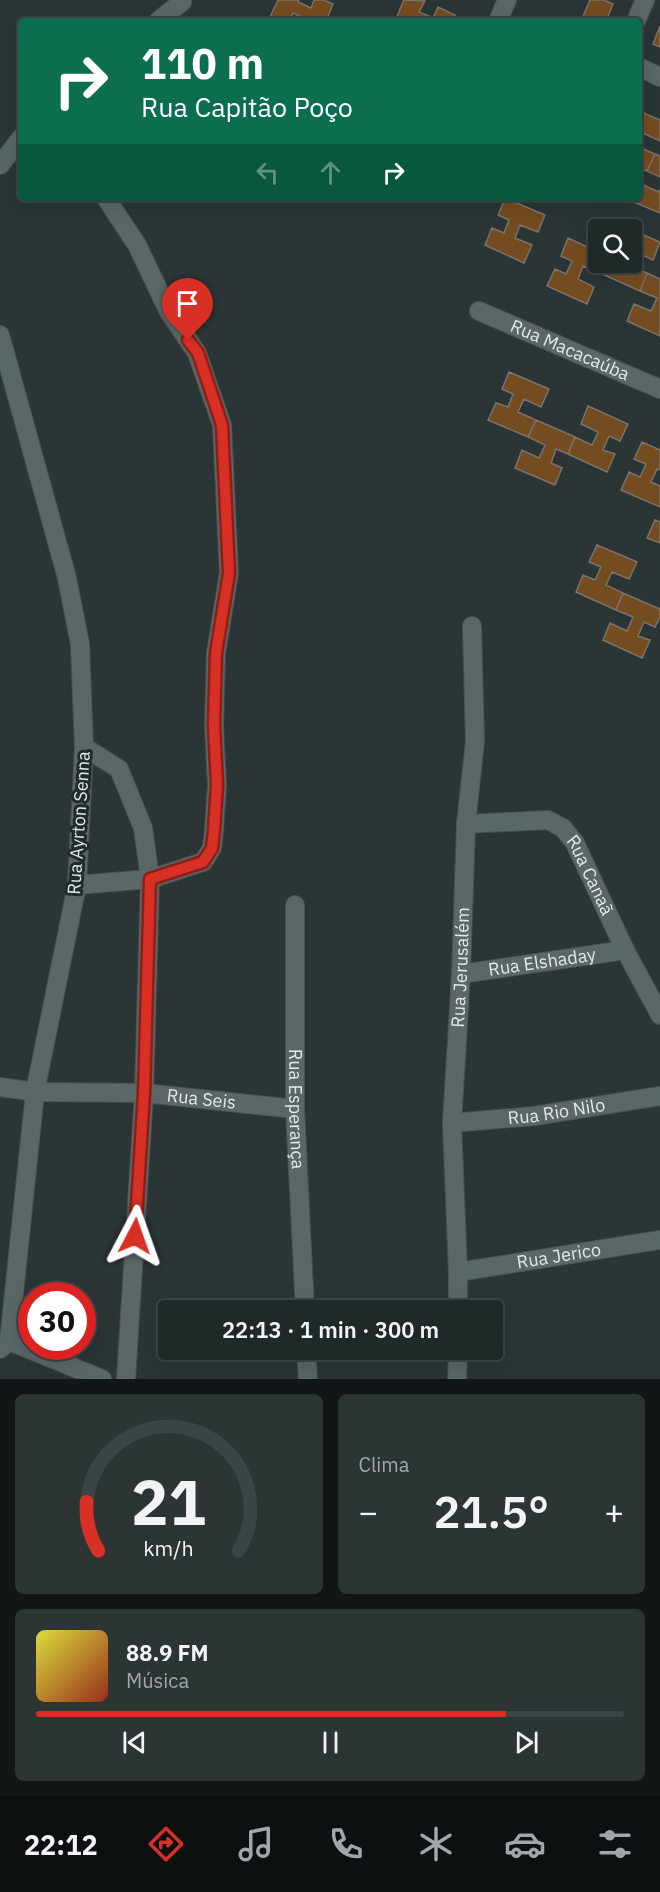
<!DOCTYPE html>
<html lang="pt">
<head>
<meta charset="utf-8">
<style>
	body { margin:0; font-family:"IBM Plex Sans",sans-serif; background:#2d3434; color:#f1f3f6; height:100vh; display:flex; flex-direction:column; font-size:22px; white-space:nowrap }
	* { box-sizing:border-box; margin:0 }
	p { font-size:20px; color:#a2a6a8 }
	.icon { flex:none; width:33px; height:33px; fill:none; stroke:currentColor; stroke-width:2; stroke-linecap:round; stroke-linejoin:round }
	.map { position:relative; height:1379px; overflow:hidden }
	.side { display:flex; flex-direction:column; gap:15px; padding:15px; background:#121616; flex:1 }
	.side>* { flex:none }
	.guide { position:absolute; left:18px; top:18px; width:624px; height:183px; border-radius:6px; box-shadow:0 6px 24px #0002,0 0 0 2px #3d4445; background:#0b6e4f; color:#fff; overflow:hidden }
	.controls { position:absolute; left:588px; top:219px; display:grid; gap:12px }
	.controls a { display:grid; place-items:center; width:54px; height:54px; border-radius:6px; background:#202828; box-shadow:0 6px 24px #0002,0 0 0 2px #3d4445; font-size:30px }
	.speed { position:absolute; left:18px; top:1282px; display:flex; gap:12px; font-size:30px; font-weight:700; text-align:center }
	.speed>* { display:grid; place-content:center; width:78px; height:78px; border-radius:50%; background:#202828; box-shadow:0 6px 24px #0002,0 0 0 2px #3d4445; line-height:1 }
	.speed .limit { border:9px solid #d22; background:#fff; color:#111 }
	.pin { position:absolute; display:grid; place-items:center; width:51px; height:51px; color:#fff; margin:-62px -26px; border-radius:50% 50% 50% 0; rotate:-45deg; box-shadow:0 0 6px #0007 }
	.pin .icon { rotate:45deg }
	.me { position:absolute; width:66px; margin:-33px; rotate:4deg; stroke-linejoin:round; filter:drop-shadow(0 0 4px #0008) }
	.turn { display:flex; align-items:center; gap:21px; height:126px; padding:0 24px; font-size:27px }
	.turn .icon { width:78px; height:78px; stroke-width:2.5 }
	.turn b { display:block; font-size:42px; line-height:51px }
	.lanes { display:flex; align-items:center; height:57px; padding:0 24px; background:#0003; justify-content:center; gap:30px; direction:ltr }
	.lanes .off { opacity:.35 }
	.big { font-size:45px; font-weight:600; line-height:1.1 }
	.side .tile { flex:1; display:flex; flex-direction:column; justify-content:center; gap:9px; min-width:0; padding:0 21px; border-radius:9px; background:#2d3434 }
	.side .dial { align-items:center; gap:0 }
	.dial svg { height:156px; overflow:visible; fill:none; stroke:#3d4445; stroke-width:7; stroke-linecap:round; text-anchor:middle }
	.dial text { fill:#f1f3f6; stroke:none }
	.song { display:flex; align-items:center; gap:18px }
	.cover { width:72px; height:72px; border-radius:9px; background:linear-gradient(135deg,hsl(60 70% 55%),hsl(10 70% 35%)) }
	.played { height:6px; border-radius:3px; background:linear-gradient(90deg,#d93025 80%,#3d4445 80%) }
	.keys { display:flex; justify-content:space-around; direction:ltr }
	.heat { display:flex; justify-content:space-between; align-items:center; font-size:33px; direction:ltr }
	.side .tiles { flex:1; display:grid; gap:15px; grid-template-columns:1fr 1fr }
	.tile:last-child { grid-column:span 2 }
	.trip { position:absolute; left:158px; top:1300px; width:345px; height:60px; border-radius:6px; background:#202828; box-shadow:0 6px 24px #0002,0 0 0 2px #3d4445; font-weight:600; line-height:60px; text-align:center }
	.tab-bar { display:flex; height:96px; justify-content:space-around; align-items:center; background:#0d1010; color:#a2a6a8 }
	.tab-bar .icon { width:42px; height:42px }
	.tab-bar .current { color:#d93025 }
	.tab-bar b { font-size:27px; color:#f1f3f6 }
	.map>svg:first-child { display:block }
	.building { fill:#754c20; stroke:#7a736d; stroke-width:1.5 }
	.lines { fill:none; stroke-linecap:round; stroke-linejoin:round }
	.street-casing { stroke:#4a5251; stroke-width:20 }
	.street { stroke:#5b6666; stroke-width:18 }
	.route-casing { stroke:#8d1f18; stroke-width:15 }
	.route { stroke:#d93025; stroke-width:10 }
	.labels { text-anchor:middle; stroke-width:6; stroke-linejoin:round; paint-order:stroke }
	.street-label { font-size:18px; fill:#e2e8e8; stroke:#222b2b }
</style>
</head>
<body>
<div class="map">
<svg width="660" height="1379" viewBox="0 0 660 1379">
	<rect width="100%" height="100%" fill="#2b3535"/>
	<path class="building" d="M278,0h21l-1,2 13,6 3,-8h10l9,4 -7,17h-21l1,-2 -13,-6 -4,8h-21z
		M404,0l21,1 -6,11 14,6 5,-11 17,8 -3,6h-57z
		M590,0h14l9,4 -7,17h-10l-13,-5z
		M660,26v21l-7,-3z
		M639,111l21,9v21l-17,-8 -4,10z
		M639,147l16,7 -8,17 -8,-3z
		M655,154l5,2v21l-13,-6z
		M641,184l18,8 1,-3v24l-26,-11 2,-4h3v-8z
		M505,198l40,17 -7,17 -18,-7 -5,13 17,7 -8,18 -39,-18 7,-17 12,5 5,-13 -11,-5z
		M632,230l28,12 -7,18 -17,-8 -4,10z
		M568,238l30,14v10h7l-5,11 -17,-7 -5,13 16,8 -7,17 -40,-18 8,-17 11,5 6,-13 -11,-5z
		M605,262h26l-1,4 17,7 -7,18 -40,-18z
		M647,273l13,6v57l-33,-15 7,-17 17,7 6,-13 -17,-7z
		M509,372l40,17 -8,18 -17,-8 -6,13 18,8 -8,17 -40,-17 8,-17 12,4 5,-13 -11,-5z
		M588,406l40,18 -8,17 -11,-5 -6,14 12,4 -8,18 -39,-18 7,-17 17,8 6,-13 -17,-8z
		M536,420l39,17 -7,17 -12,-5 -5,14 11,5 -7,17 -40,-17 7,-18 17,8 6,-13 -17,-8z
		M642,442l18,8v20l-3,-1 -6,13 9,4v21l-39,-17 8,-18 11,5 6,-13 -12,-5z
		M655,520l5,2v21l-13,-5z
		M597,545l40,17 -8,17 -17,-7 -6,13 17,8 -7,17 -40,-18 7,-17 12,5 6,-13 -12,-5z
		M623,593l37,16v8l-5,10 -11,-5 -6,14 12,4 -8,18 -39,-18 7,-17 17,8 6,-14 -17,-7z"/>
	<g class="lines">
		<g class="street-casing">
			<g id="street">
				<path d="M158,21l24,-19"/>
				<path d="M498,21l9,-21"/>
				<path d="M636,21l9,-21"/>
				<path d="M639,67l21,10"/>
				<path d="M0,165l21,-27"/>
				<path id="s1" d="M479,311l181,78"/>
				<path d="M0,335l67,243 13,66 4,103 -7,138 -42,207 -26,249 -9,8"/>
				<path d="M84,747l35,22 24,59 7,51 -6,214 -18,286"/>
				<path id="s2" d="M466,824l82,-4 15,8 12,15 50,107 35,65"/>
				<path d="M77,885l73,-6 53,-17 9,-14 2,-17 3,-46 -3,-60 2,-72 13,-80 -7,-148 -25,-72 -28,-41 -32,-67 -31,-47"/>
				<path id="s3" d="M295,905v204l10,202"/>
				<path id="s4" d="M461,974l164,-24"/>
				<path id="s5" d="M0,1087l35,5 109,1 151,16"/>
				<path id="s6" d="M452,1123l82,-7 126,-20"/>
				<path id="s7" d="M458,1272l202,-32"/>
				<path id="s8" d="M458,1311v-39l-6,-149 9,-149 5,-150 9,-83 -3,-115"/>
				<path d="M9,1341l93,38"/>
				<path d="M306,1350l2,29"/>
				<path d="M457,1379l1,-29"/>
			</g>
		</g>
		<use href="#street" class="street"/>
	</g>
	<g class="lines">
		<g class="route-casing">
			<path id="route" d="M135,1236l9,-143 6,-214 53,-17 9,-14 2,-17 3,-46 -3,-60 2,-72 13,-80 -7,-148 -24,-72 -10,-13"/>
		</g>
		<use href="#route" class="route"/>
	</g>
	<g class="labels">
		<g class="street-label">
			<text dy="6" stroke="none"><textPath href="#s1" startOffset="99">Rua Macacaúba</textPath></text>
			<text transform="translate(79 823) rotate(-86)" y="6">Rua Ayrton Senna</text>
			<text dy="6" stroke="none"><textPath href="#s2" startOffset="154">Rua Canaã</textPath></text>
			<text dy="6" stroke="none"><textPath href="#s4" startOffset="82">Rua Elshaday</textPath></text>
			<text dy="6" stroke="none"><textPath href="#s8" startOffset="344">Rua Jerusalém</textPath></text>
			<text dy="6" stroke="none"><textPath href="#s5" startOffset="202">Rua Seis</textPath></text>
			<text dy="6" stroke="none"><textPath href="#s3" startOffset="204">Rua Esperança</textPath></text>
			<text dy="6" stroke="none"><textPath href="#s6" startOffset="105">Rua Rio Nilo</textPath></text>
			<text dy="6" stroke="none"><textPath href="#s7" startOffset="102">Rua Jerico</textPath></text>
		</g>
	</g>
</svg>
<div class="controls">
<a><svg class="icon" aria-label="search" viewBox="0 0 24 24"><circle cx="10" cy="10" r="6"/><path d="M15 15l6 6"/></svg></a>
</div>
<div class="speed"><div class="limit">30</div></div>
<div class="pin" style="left:188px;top:340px;background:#d93025"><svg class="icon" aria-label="arrive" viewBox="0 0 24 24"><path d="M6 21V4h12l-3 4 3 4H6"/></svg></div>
<svg class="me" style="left:135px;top:1236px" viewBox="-20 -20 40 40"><path d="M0-17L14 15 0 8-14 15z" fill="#d93025" stroke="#fff" stroke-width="4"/></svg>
<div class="trip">22:13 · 1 min · 300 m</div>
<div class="guide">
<div class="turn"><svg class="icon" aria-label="right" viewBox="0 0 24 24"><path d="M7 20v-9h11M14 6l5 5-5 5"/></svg><div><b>110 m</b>Rua Capitão Poço</div></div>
<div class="lanes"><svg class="icon off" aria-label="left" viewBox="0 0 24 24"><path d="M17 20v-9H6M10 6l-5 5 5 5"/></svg><svg class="icon off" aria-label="ahead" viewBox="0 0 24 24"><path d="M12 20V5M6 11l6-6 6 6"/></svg><svg class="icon" aria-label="right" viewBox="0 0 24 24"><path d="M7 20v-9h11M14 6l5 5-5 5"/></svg></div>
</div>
</div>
<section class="side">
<div class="tiles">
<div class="tile dial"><svg viewBox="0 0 100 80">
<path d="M14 69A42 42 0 1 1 86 69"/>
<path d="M14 69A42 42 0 0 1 8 44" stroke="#d93025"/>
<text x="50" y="56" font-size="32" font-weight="700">21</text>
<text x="50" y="72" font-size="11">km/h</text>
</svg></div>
<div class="tile"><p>Clima</p>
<div class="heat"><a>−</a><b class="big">21.5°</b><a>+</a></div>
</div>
<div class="tile">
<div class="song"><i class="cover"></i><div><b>88.9 FM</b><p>Música</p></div></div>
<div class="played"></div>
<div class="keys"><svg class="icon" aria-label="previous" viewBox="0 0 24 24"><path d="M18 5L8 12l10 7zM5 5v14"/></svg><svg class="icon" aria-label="pause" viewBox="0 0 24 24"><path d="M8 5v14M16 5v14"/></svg><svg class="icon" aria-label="next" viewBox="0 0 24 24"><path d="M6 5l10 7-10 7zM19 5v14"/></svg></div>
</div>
</div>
</section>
<nav class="tab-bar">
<b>22:12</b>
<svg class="icon current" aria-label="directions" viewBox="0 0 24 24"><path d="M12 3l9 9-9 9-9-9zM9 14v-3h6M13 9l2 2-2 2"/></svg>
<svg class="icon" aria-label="music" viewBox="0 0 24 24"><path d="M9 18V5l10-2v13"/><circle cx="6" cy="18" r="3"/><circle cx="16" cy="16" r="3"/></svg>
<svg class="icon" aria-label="phone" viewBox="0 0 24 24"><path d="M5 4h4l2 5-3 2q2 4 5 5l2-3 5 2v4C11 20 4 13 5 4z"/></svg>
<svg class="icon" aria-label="climate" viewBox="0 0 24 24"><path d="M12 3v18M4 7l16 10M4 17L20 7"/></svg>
<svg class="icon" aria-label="car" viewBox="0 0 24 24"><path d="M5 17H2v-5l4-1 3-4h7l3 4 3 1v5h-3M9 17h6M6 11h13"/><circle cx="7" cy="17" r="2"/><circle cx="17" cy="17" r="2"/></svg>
<svg class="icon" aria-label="filters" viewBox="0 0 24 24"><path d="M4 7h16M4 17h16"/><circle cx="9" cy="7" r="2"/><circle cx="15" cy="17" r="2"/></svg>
</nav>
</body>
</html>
